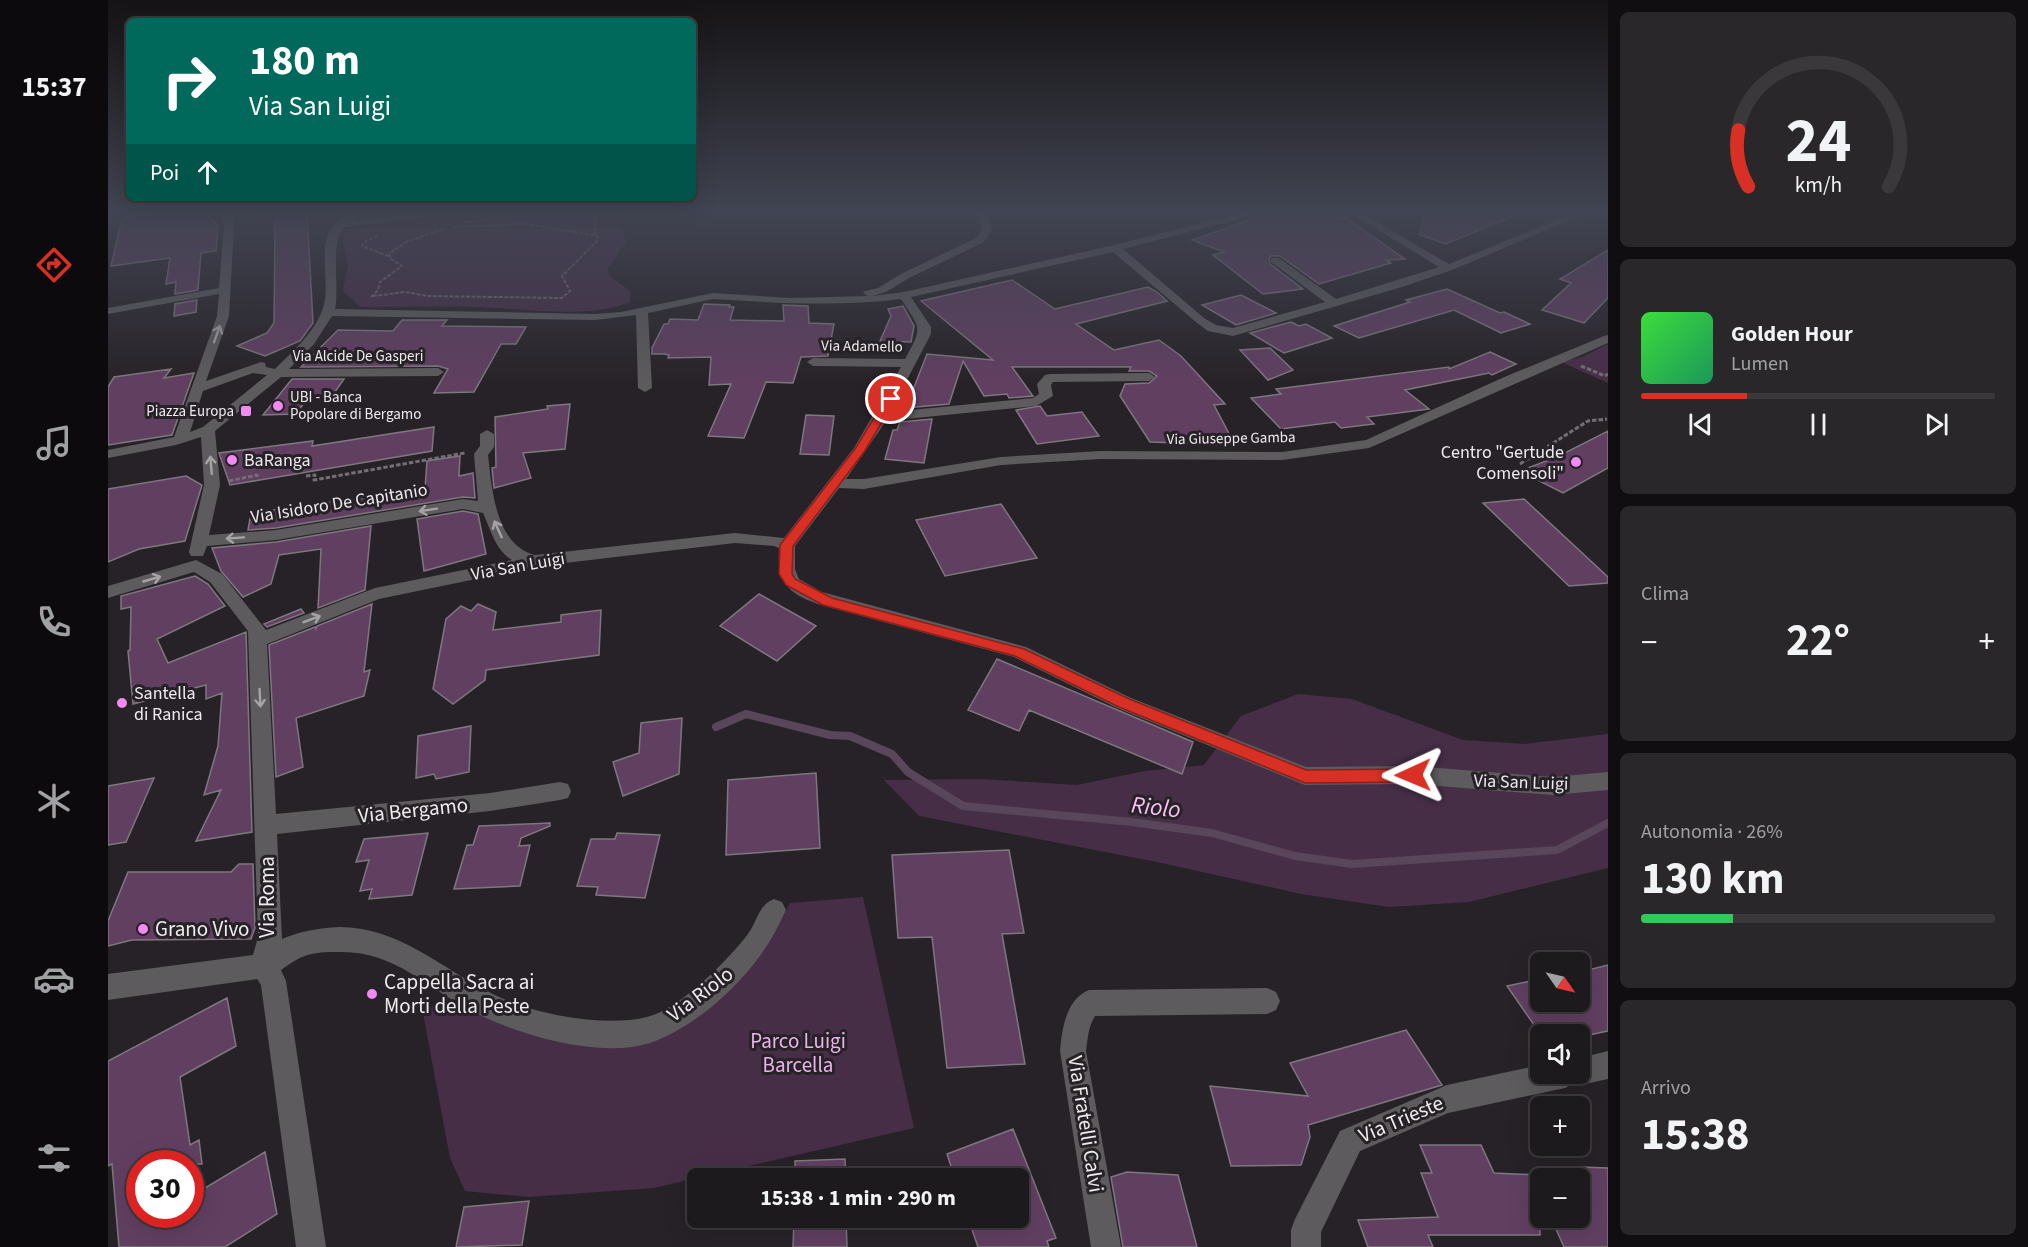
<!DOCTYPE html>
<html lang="it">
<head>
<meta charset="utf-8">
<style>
	body { margin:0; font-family:"Source Sans 3",sans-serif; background:#2a272a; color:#f1f3f6; height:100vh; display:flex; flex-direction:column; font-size:22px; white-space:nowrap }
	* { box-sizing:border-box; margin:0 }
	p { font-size:20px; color:#a0a1a4 }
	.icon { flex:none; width:33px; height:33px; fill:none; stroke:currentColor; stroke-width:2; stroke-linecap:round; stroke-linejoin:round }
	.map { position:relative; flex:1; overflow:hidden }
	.side { display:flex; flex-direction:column; gap:12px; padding:12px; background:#100e10; width:420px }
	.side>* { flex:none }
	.top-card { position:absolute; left:18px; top:18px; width:570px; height:183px; border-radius:9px; box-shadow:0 6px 24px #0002,0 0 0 2px #3b383b; background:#00695c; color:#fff; overflow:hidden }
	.needle { width:39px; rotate:124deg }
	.fabs { position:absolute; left:1422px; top:952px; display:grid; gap:12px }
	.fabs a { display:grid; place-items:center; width:60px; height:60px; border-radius:9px; background:#1d1a1d; box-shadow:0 6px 24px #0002,0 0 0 2px #3b383b; font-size:30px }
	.speed { position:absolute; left:18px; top:1150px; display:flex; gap:12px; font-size:30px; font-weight:700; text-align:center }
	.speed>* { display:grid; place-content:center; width:78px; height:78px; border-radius:50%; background:#1d1a1d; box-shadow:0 6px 24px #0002,0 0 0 2px #3b383b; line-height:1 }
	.speed .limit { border:9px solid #d22; background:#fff; color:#111 }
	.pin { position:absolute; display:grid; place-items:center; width:51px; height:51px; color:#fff; margin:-26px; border:3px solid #fff; border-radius:50%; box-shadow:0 2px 6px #0007 }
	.me { position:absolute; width:66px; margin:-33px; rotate:269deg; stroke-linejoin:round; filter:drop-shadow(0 0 4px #0008) }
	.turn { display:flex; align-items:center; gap:21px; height:126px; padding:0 24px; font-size:27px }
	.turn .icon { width:78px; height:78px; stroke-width:2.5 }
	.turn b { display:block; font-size:42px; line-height:51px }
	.then { display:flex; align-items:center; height:57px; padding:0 24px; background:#0003; gap:12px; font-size:22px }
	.big { font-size:45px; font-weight:700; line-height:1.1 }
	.side .widget { flex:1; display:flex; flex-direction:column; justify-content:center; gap:9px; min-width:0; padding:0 21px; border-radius:9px; background:#2a272a }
	.side .dial { align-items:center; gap:0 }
	.dial svg { height:156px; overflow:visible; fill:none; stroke:#3b383b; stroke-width:7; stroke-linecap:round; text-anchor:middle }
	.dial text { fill:#f1f3f6; stroke:none }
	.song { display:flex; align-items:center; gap:18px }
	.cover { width:72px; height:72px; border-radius:9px; background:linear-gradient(135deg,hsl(120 70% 55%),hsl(150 70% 35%)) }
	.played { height:6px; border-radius:3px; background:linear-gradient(90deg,#d93025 30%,#3b383b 30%) }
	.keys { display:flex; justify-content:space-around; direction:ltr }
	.heat { display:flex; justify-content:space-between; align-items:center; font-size:33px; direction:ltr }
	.charge { height:9px; border-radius:4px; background:linear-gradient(90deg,#34c759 26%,#3b383b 0) }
	.trip { position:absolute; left:579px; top:1168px; width:342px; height:60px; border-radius:9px; background:#1d1a1d; box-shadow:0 6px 24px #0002,0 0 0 2px #3b383b; font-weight:700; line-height:60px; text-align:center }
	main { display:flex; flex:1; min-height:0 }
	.tab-bar { display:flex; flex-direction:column; width:108px; justify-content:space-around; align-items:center; background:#0c0a0c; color:#a0a1a4 }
	.tab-bar .icon { width:42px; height:42px }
	.tab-bar .current { color:#d93025 }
	.tab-bar b { font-size:27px; color:#f1f3f6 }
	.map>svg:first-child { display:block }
	.green { fill:#472e47 }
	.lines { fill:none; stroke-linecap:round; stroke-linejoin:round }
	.stream { stroke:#59465a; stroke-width:8 }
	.building { fill:#613f61; stroke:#7d787d; stroke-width:1.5 }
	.path-far1 { stroke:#736e73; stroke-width:2; stroke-dasharray:4 1.5; stroke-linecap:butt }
	.path { stroke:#736e73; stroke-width:3; stroke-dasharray:4.5 2; stroke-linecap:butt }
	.minor { fill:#5d5b5d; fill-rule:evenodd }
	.oneway { stroke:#a6a3a6 }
	.route { fill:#d93025; stroke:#8d1f18; stroke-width:1.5 }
	.poi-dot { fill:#f28af3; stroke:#272227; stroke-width:2 }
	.labels { text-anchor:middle; stroke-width:6; stroke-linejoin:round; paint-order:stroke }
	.far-street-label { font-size:15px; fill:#eeebee; stroke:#272227 }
	.far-poi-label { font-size:15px; fill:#eeebee; stroke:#272227; text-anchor:start }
	.poi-label { font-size:18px; fill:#eeebee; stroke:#272227; text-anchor:start }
	.street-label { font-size:18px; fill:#eeebee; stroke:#272227 }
	.near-street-label { font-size:21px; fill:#eeebee; stroke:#272227 }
	.near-poi-label { font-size:21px; fill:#eeebee; stroke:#272227; text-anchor:start }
	.near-park-label { font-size:21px; fill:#ecb2eb; stroke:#272227 }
	.near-water-label { font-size:24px; font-style:italic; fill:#fabff9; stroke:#272227 }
</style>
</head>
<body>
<main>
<nav class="tab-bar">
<b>15:37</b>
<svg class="icon current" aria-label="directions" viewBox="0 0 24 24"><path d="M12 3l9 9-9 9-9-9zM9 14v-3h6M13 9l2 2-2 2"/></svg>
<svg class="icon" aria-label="music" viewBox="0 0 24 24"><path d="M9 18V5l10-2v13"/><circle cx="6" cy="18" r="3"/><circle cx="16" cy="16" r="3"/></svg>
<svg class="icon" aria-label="phone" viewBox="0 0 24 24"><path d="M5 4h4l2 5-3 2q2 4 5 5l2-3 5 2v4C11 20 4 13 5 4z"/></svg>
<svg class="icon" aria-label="climate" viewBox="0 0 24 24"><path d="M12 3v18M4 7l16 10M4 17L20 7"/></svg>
<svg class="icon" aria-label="car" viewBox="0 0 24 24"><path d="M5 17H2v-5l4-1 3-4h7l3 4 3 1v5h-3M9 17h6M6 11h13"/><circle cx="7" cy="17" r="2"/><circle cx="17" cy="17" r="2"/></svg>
<svg class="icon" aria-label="filters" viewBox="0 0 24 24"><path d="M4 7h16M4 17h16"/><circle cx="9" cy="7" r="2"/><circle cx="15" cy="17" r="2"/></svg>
</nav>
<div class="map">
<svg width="1500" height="1247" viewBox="0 0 1500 1247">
	<rect width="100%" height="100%" fill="#272227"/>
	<path class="green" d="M363,211h142c-1,9 11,20 13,31l-18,26 2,8 20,15v11c-45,18 -106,6 -154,5 -38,-1 -77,0 -115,0l-18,-16 5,-27 -6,-27 8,-8z
		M1500,344v39l-47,-21 21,-5z
		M1190,694l54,5 111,41 61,4 84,-10v134l-139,34 -80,5 -88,-13 -144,-32 -238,-46 -35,-36 97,-1 96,6 68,-14 59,-6 37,-49z
		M755,897l51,231 -260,60 -125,9 -64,-6 -15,-33 -27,-145 22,-15 61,27 135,18 117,-87 19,-27 13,-26z"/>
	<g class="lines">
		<path class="stream" d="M608,727l30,-13 84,21 20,1 42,18 16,18 55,34 169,16 80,11 83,23 57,8 205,-14 51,-27"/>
	</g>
	<path class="building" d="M62,211h34l14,15 -2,25 -15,2 -3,37 -23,4 1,-12 -10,2 4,-26 -59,8 11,-48z
		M199,211l6,112 -13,18 -35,15 -28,-10 30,-13 7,-10 1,-103 4,-8z
		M1162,211h48l16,8 12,-1 59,41 -19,1 5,3 -72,21 -39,-28h-9l-2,2 1,6 33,25 -40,5 -50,-39 11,-3 -32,-12 72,-25z
		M1316,211h100l-78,33 -26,-9z
		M1500,250v48l-24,25 -42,-13 29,-27 -11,-4z
		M904,280l43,29 93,-22 9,5 10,9 -91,23 38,26 45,-10 22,16 44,48 -11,1 21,40 -85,-3 -30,-46 5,-12 24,-1 8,-7 -8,-5h-20l2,-4h-119l21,29 -24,2 -2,-4 -23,2 -21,-35 -14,43 -43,4 21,-54 66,6 -72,-59z
		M1339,289l53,24 4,-1 26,12 -29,9 -47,-23 -95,28 -25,-12 76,-24 -4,-2z
		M1133,295l35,18 -40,12 -34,-20z
		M89,300l-1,12 -22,4 1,-12z
		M596,304l26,1 -1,2h5l-4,13 54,1 -1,-16 25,1 1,17 25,1 -6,32 -27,1 -8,26 -27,-1 -22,56 -36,-2 23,-52 -22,1 2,-28 -43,1 1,-3 -5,-1h-12v-6l12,-24h4l2,-5 28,1z
		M795,306l11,20 -3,16 -31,-1 11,-25 -3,-7z
		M294,320h45l-5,6 84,1 -10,17h-15l-27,48 -40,1 14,-24 -10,-3 -137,1 37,-37 55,1z
		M1183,322l8,4 7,-2 26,14 -48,15 -34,-20z
		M1162,348l23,22 -25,10 -28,-30z
		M1382,352l26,12 -24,11 -3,-2 -84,17 24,19 -62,8 7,7 -33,4 -6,-6 -54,7 -30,-31 30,-4 -5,-5 173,-22v2z
		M63,369l-7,9 30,-5 -22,62 -64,10v-58l6,-10z
		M184,379h52l-14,20 -24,1 -10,14 -33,1z
		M462,404l-5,45 -42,4 8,25 -37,10 -2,-20 4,-1 -1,-50 53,-8 -1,-3z
		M932,406l7,10 35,-4 17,24 -62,8 -21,-34z
		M698,415l28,1 -5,39 -29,-1z
		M824,419l-8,44 -39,-4 8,-29h4l3,-8z
		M326,427l-2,24 -202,34 -10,-29 -1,-3 94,-12 -1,5z
		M1500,431v37l-45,25 -43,-22 39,-15z
		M352,456l-1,20 14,-3 2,25 -12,-1 -187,31 -28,2 3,-17 174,-24 2,-28z
		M78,476l16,9 -17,56 -46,8 -31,13v-73z
		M1416,499l84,78v6l-39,3 -86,-83z
		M893,504l36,54 -92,18 -29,-56z
		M355,511l15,3 8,40 -62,17 -7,-52z
		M263,526l-6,64 -47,18 3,-59 -42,6 -8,29 -28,13 -22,-26 -9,-23 64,-6z
		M87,576l13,8 17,22 -68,33 11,24 78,-31 6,200 -56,9 25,-51 -17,5 14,-49 4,-53 -16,6v-14l-73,19 -5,-53 2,-1 1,-43 -10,2v-13z
		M651,594l57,32 -39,35 -57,-35z
		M264,604l-8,68 6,-2 -6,26 -68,22 7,49 -27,10 -7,-132 46,-18 1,2 1,-3z
		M370,604l18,8 -3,18 68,-8v-7l40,-5 -2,45 -113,15 -1,10 -32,24 -20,-15 13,-70 15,-13 10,5z
		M193,609l3,4 -37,14 -3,-3z
		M889,659l196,83 -11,32 -153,-64 -10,21 -51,-21z
		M574,718l-3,56 -56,22 -10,-34 26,-9 2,-30z
		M363,726l-2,46 -33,7 -2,-5 -18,4 2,-42z
		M708,773l4,75 -94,7 2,-75z
		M46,778l-28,64 -18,3v-59z
		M442,823v3l-29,12 -2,8 11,-1 -10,41 -66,3 13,-44h6l6,-19z
		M320,833l-16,62 -43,4 3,-10 -12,2 9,-31 -13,2 8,-23z
		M509,833l43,2 -15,63 -49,-3 2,-8 -21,-1 14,-47h24z
		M901,850l15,83 -22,1 23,130 -78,4 -15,-131 -34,1 -6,-83z
		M131,864h14l2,64 -4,11 -119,1 -24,6v-25l20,-49h103z
		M1500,965v66l-19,4h-48l-34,-49 33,-7v23h40v-30z
		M119,998l9,48 -56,31 10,68 9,-5 3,24h-62v51h50v-18l75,-45 12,62 -52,33h-106l-7,-83 -4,2v-105z
		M1298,1030l36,55 -134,40 2,12 -9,28 -70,1 -21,-80 98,10 -18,-33z
		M905,1129l43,109 -9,3 2,6h-71l-10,-29h50v-39h-63l-8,-25z
		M1312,1145h61l13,28 46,2v60h-112l5,12h-65l-10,-27 80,-3 -17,-44h11z
		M737,1159l1,20h-51v-18z
		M1472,1167l28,1v79h-44l-13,-29h29z
		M1019,1172l51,3 19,72h-74l-12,-70z
		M421,1201l-7,44 -66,2 8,-40z
		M686,1218h52l1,29h-54z"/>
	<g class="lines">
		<path class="path-far1" d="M355,223l73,-12
			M270,236l-12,5 -4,5 29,11
			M488,236l-2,-13 4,-12
			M265,296l32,-4 23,4 134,2 8,-7 -8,-15 35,-35v-5l-71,-12 -73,3
			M263,297l7,-7 2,-8 22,-16 -11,-7 -2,-5 17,-12 40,-14"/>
		<path class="path" d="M1473,366l24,10 3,-2
			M1412,464l68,-43 19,-2
			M198,476l9,-1 -1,5 151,-27
			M121,481l28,-6 2,3"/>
		<path class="minor" d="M112,211h10l4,14 -5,91 -23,65 55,-19 4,1 1,4 9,2c17,-17 38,-35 47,-58 10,-24 -5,-61 9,-82 5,-7 15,-13 22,-18h10l-11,10 83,-10h24l-5,3 -109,13c-16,13 -5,60 -10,82l260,5 26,-2 92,-19 77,5 78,-2 -5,-3 2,-2 13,-3 23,-14 75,-36 6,-8 -3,-13 -8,-6h11l6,5 4,14 -8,12 -75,36 -23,14 -14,4 32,-4 210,-47 136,-34h15l-2,2 -140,36 81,69 12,7 17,3 92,-26 -54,-40v-4h8l57,41 103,-32 -92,-56h11l91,53 130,-53h13l-140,59 -50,17 -169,49 -25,-5 -12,-9 -83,-70 -202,45 20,30v7l-41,78 143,-14 6,-4 -2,-10 8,-9 5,-1 99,-1 6,4 -6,4 -96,1 -2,3 2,11 -17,10 -150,15 -40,58h18l137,-22 100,-6 181,1 84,-12 136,-62 102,-42 4,-1v8l-239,105 -87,12 -181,-1 -100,6 -137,24 -25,-1 -44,58v23l4,10 23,13 204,55 105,51 175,69 107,-1 140,11 55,-5v18l-55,5 -140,-11 -108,1 -188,-77 -103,-51 -186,-50c-35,-10 -52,-20 -49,-59l-5,-2 -39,-3 -196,23 -160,33 -112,45 9,170 214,-21 70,-11 8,2 3,7 -3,7 -8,2 -70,11 -213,23 5,105c18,-8 37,-11 57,-12 60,0 102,41 152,66 40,21 112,35 156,24 33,-8 81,-57 101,-83 9,-12 11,-30 26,-35l8,3 4,8c-18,41 -43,71 -77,99 -18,14 -37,26 -59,34 -50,16 -132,-8 -176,-31 -48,-24 -78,-61 -135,-60 -28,0 -36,2 -58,18l5,11 40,266h-30l-35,-262 -4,-6 -149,21v-26l145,-19 5,-18 -10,-306 -38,-49 -16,-10 -86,26v-12l88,-26 26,14 44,56 109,-42 137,-28c-17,-10 -21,-30 -29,-47l-20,-4 -187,31 -69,6 -4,10h-12l-2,-4 15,-67 -3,-48 -25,8 -68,13v-8l66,-13 43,-121 2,-22 -111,20v-6l111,-20 5,-63zM605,299c63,4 125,8 188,0 20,31 22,27 4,60l-92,-1 -6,4 6,4 88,1 -47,81 -70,90 -49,-5 -200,22c-40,-10 -43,-67 -47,-100l6,-8v-13l-7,-4 -7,4v12l-6,8 4,47 -15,-2 -187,31 -67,5 11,-50 -5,-54 66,-54 157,-1 6,-4 -6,-4 -149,1 25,-25 18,-28 263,4 41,-5 2,73 7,4 7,-4 -4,-75zM145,373l14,2 -64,52 -13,5 13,-41z
			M1159,988l9,4 4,9 -4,9 -9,4 -172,2c-7,11 -7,22 -9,35l35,196h-30l-31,-196c2,-22 6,-52 29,-61z
			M1500,1051v28l-28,6 -5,-2 -10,5 -117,25 -88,38 -39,81v15h-30v-17l4,-11 45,-88 107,-46 93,-20v9h40v-16z"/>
	</g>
	<defs><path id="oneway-shaft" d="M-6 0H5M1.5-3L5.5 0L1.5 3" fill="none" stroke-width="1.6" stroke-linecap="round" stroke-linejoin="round" transform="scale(1.5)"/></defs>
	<g class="oneway">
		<use href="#oneway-shaft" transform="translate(109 334) rotate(-70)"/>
		<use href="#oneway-shaft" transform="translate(103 465) rotate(-95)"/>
		<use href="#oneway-shaft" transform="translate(320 510) rotate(171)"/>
		<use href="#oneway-shaft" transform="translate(390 529) rotate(-114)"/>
		<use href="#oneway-shaft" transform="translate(127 538) rotate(176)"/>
		<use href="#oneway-shaft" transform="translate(44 579) rotate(-16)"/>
		<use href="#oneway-shaft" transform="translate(204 619) rotate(-21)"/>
		<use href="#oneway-shaft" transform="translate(152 698) rotate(87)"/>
	</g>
	<linearGradient id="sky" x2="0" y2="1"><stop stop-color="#151315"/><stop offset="0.55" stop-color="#414452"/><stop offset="1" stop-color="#414452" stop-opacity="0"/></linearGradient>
	<rect width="1500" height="385" fill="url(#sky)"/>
	<path class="route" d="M779,397l9,2 -32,53 -71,94 -1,28 3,5 37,19 192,51 105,50 177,71 107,-1 6,2 2,4 -2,5 -6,2 -108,1 -186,-76 -104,-51 -192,-51 -37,-20 -7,-11 1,-29 75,-96z"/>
	<g class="poi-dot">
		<circle cx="170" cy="406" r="6"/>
		<rect x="132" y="405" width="12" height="12" rx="3"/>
		<circle cx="124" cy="460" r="6"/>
		<circle cx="1468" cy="462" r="6"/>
		<circle cx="14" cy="703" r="6"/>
		<circle cx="35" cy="929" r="6"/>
		<circle cx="264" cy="994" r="6"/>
	</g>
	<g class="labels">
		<g class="far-street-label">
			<text transform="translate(754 346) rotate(1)" y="5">Via Adamello</text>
			<text x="250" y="361">Via Alcide De Gasperi</text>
			<text transform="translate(1123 438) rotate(-1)" y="5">Via Giuseppe Gamba</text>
		</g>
		<g class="far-poi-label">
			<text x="182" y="402">UBI - Banca<tspan x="182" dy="17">Popolare di Bergamo</tspan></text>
			<text x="126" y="416" text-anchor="end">Piazza Europa</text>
		</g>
		<g class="poi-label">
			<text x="1456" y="458" text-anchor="end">Centro "Gertude<tspan x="1456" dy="21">Comensoli"</tspan></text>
			<text x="136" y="466">BaRanga</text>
			<text x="26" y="699">Santella<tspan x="26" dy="21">di Ranica</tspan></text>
		</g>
		<g class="street-label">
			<text transform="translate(231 503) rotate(-9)" y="6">Via Isidoro De Capitanio</text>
			<text transform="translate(410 566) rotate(-10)" y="6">Via San Luigi</text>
			<text transform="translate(1413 782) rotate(2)" y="6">Via San Luigi</text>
		</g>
		<g class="near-street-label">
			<text transform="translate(305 810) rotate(-6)" y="7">Via Bergamo</text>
			<text transform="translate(159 897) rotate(-90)" y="7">Via Roma</text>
			<text transform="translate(592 994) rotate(-37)" y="7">Via Riolo</text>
			<text transform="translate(1293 1119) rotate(-23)" y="7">Via Trieste</text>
			<text transform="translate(978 1124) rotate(81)" y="7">Via Fratelli Calvi</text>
		</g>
		<g class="near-poi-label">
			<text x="47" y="936">Grano Vivo</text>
			<text x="276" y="989">Cappella Sacra ai<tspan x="276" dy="24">Morti della Peste</tspan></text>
		</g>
		<g class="near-park-label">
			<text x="690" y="1048">Parco Luigi<tspan x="690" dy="24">Barcella</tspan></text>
		</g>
		<g class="near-water-label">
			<text transform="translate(1048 807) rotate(6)" y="8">Riolo</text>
		</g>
	</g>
</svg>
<div class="fabs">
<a><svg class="needle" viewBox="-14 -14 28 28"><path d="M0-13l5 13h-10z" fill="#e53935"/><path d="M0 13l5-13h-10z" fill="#a0a1a4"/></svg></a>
<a><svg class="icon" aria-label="sound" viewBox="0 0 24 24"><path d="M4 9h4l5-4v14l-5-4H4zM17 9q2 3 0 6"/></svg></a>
<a>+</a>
<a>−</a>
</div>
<div class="speed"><div class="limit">30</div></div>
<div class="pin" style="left:783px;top:399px;background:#d93025"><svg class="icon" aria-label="arrive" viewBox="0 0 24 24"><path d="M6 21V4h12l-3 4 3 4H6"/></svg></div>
<svg class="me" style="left:1305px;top:775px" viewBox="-20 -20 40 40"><path d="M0-17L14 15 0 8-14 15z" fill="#d93025" stroke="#fff" stroke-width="4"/></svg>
<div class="trip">15:38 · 1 min · 290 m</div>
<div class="top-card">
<div class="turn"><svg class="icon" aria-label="right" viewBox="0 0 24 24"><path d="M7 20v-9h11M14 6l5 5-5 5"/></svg><div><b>180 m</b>Via San Luigi</div></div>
<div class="then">Poi<svg class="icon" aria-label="ahead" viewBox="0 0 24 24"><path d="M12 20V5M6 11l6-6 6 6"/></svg></div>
</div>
</div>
<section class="side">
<div class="widget dial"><svg viewBox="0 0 100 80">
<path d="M14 69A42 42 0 1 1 86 69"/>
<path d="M14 69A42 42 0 0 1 9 40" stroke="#d93025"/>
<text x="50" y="56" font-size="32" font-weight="700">24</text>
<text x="50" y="72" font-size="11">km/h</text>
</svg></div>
<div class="widget">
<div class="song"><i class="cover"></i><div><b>Golden Hour</b><p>Lumen</p></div></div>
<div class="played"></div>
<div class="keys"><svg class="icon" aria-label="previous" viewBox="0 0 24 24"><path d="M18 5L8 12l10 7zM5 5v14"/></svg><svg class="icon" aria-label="pause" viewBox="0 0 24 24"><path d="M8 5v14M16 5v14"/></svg><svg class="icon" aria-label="next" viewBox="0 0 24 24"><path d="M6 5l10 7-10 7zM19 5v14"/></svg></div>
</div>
<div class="widget"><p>Clima</p>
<div class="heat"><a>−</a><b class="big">22°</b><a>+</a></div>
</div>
<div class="widget"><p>Autonomia · 26%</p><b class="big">130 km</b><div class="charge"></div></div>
<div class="widget"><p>Arrivo</p><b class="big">15:38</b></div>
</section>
</main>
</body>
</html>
